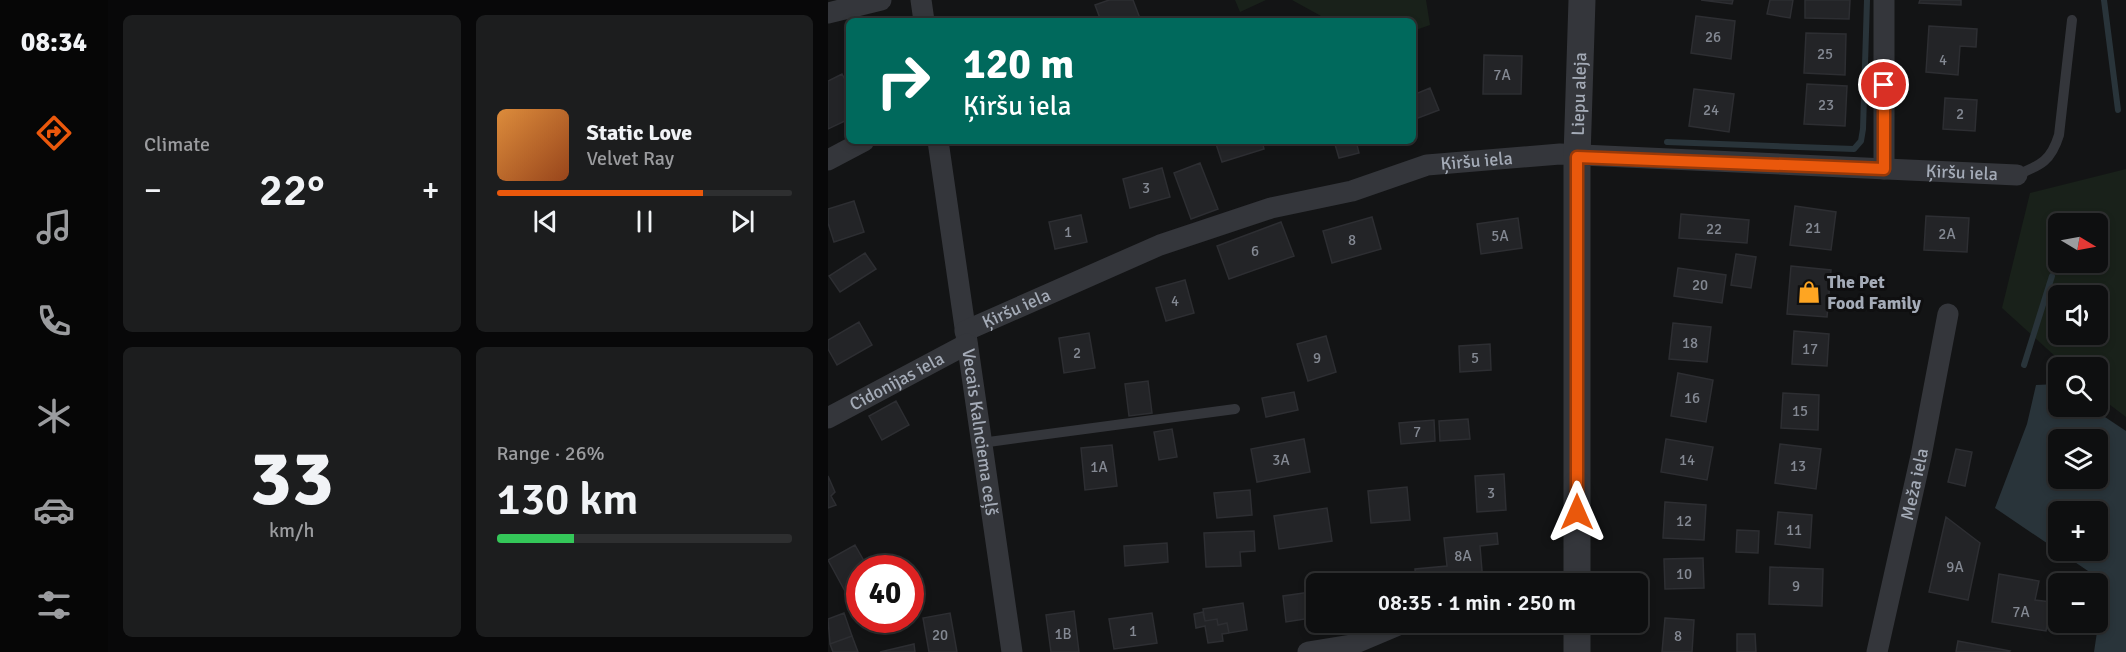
<!DOCTYPE html>
<html lang="en">
<head>
<meta charset="utf-8">
<style>
	body { margin:0; font-family:Signika,sans-serif; background:#1c1d1e; color:#f1f3f6; height:100vh; display:flex; flex-direction:column; font-size:22px; white-space:nowrap }
	* { box-sizing:border-box; margin:0 }
	p { font-size:20px; color:#9b9c9f }
	.icon { flex:none; width:33px; height:33px; fill:none; stroke:currentColor; stroke-width:2; stroke-linecap:round; stroke-linejoin:round }
	.map { position:relative; flex:1; overflow:hidden }
	.panel { display:flex; flex-direction:column; gap:15px; padding:15px; background:#080809; width:720px }
	.panel>* { flex:none }
	.top-card { position:absolute; left:18px; top:18px; width:570px; height:126px; border-radius:9px; box-shadow:0 3px 9px #0003,0 0 0 2px #2e2f30; background:#00695c; color:#fff; overflow:hidden }
	.needle { width:39px; rotate:100deg }
	.tools { position:absolute; left:1220px; top:213px; display:grid; gap:12px }
	.tools a { display:grid; place-items:center; width:60px; height:60px; border-radius:9px; background:#0e0f10; box-shadow:0 3px 9px #0003,0 0 0 2px #2e2f30; font-size:30px }
	.speed { position:absolute; left:18px; top:555px; display:flex; gap:12px; font-size:30px; font-weight:700; text-align:center }
	.speed>* { display:grid; place-content:center; width:78px; height:78px; border-radius:50%; background:#0e0f10; box-shadow:0 3px 9px #0003,0 0 0 2px #2e2f30; line-height:1 }
	.speed .limit { border:9px solid #d22; background:#fff; color:#111 }
	.pin { position:absolute; display:grid; place-items:center; width:51px; height:51px; color:#fff; margin:-26px; border:3px solid #fff; border-radius:50%; box-shadow:0 2px 6px #0007 }
	.me { position:absolute; width:66px; margin:-33px; rotate:0deg; stroke-linejoin:round; filter:drop-shadow(0 0 4px #0008) }
	.turn { display:flex; align-items:center; gap:21px; height:126px; padding:0 18px; font-size:27px }
	.turn .icon { width:78px; height:78px; stroke-width:2.5 }
	.turn b { display:block; font-size:42px; line-height:51px }
	.big { font-size:45px; font-weight:600; line-height:1.1 }
	.panel .widget { flex:1; display:flex; flex-direction:column; justify-content:center; gap:9px; min-width:0; padding:0 21px; border-radius:9px; background:#1c1d1e }
	.panel .dial { align-items:center; gap:0 }
	.dial b { font-size:78px; line-height:1 }
	.song { display:flex; align-items:center; gap:18px }
	.cover { width:72px; height:72px; border-radius:9px; background:linear-gradient(135deg,hsl(30 70% 55%),hsl(20 70% 35%)) }
	.played { height:6px; border-radius:3px; background:linear-gradient(90deg,#ea580c 70%,#2e2f30 70%) }
	.keys { display:flex; justify-content:space-around; direction:ltr }
	.heat { display:flex; justify-content:space-between; align-items:center; font-size:33px; direction:ltr }
	.charge { height:9px; border-radius:4px; background:linear-gradient(90deg,#34c759 26%,#2e2f30 0) }
	.panel .tiles { flex:1; display:grid; gap:15px; grid-template-columns:repeat(2,1fr) }
	.trip { position:absolute; left:478px; top:573px; width:342px; height:60px; border-radius:9px; background:#0e0f10; box-shadow:0 3px 9px #0003,0 0 0 2px #2e2f30; font-weight:600; line-height:60px; text-align:center }
	main { display:flex; flex:1; min-height:0 }
	.tabs { display:flex; flex-direction:column; width:108px; justify-content:space-around; align-items:center; background:#060606; color:#9b9c9f }
	.tabs .icon { width:42px; height:42px }
	.tabs .on { color:#ea580c }
	.tabs b { font-size:27px; color:#f1f3f6 }
	.map>svg:first-child { display:block }
	.green { fill:#19211a; fill-rule:evenodd }
	.water { fill:#29343a; fill-rule:evenodd }
	.lines { fill:none; stroke-linecap:round; stroke-linejoin:round }
	.stream { stroke:#29343a; stroke-width:6 }
	.building { fill:#232427; stroke:#2d2e32; stroke-width:1.5 }
	.service { stroke:#34363b; stroke-width:10 }
	.minor { stroke:#34363b; stroke-width:21 }
	.tertiary { stroke:#34363b; stroke-width:27 }
	.route-casing { stroke:#983908; stroke-width:15 }
	.route { stroke:#ea580c; stroke-width:10 }
	.labels { text-anchor:middle; stroke-width:6; stroke-linejoin:round; paint-order:stroke }
	.number-label { font-size:15px; fill:#848993 }
	.street-label { font-size:18px; fill:#a4abb7; stroke:#0f0f10 }
	.poi-label { font-size:18px; font-weight:bold; fill:#a4abb7; stroke:#0f0f10; text-anchor:start }
</style>
</head>
<body>
<main>
<nav class="tabs">
<b>08:34</b>
<svg class="icon on" aria-label="directions" viewBox="0 0 24 24"><path d="M12 3l9 9-9 9-9-9zM9 14v-3h6M13 9l2 2-2 2"/></svg>
<svg class="icon" aria-label="music" viewBox="0 0 24 24"><path d="M9 18V5l10-2v13"/><circle cx="6" cy="18" r="3"/><circle cx="16" cy="16" r="3"/></svg>
<svg class="icon" aria-label="phone" viewBox="0 0 24 24"><path d="M5 4h4l2 5-3 2q2 4 5 5l2-3 5 2v4C11 20 4 13 5 4z"/></svg>
<svg class="icon" aria-label="climate" viewBox="0 0 24 24"><path d="M12 3v18M4 7l16 10M4 17L20 7"/></svg>
<svg class="icon" aria-label="car" viewBox="0 0 24 24"><path d="M5 17H2v-5l4-1 3-4h7l3 4 3 1v5h-3M9 17h6M6 11h13"/><circle cx="7" cy="17" r="2"/><circle cx="17" cy="17" r="2"/></svg>
<svg class="icon" aria-label="filters" viewBox="0 0 24 24"><path d="M4 7h16M4 17h16"/><circle cx="9" cy="7" r="2"/><circle cx="15" cy="17" r="2"/></svg>
</nav>
<section class="panel">
<div class="tiles">
<div class="widget"><p>Climate</p>
<div class="heat"><a>−</a><b class="big">22°</b><a>+</a></div>
</div>
<div class="widget">
<div class="song"><i class="cover"></i><div><b>Static Love</b><p>Velvet Ray</p></div></div>
<div class="played"></div>
<div class="keys"><svg class="icon" aria-label="previous" viewBox="0 0 24 24"><path d="M18 5L8 12l10 7zM5 5v14"/></svg><svg class="icon" aria-label="pause" viewBox="0 0 24 24"><path d="M8 5v14M16 5v14"/></svg><svg class="icon" aria-label="next" viewBox="0 0 24 24"><path d="M6 5l10 7-10 7zM19 5v14"/></svg></div>
</div>
<div class="widget dial"><b>33</b><p>km/h</p></div>
<div class="widget"><p>Range · 26%</p><b class="big">130 km</b><div class="charge"></div></div>
</div>
</section>
<div class="map">
<svg width="1298" height="652" viewBox="0 0 1298 652">
	<rect width="100%" height="100%" fill="#131415"/>
	<path class="green" d="M407,0h31l-26,12z
		M464,0h134l4,25 -17,6v-10h-91l-1,-5z
		M1298,169v248l-29,-22v-27l-30,-1 -65,-59 28,-115zM1230,224h39v38h-39zM1230,296h39v38h-39z"/>
	<path class="water" d="M1229,384l1,22 32,1 36,24v221h-32l9,-60 -12,-19 -96,-65 32,-84 9,-39zM1230,440h39v38h-39zM1230,512h39v38h-39z"/>
	<g class="lines">
		<path class="stream" d="M1276,0l14,110
			M839,142l187,7 7,-8 2,-12 4,-129
			M1196,365l28,-89"/>
	</g>
	<path class="building" d="M281,0h24l8,21h-40l-6,-16z
		M873,0h32l-1,4z
		M942,0h23l-3,18 -23,-4z
		M977,0h45l-1,19 -44,-1z
		M1092,0h41v5l-42,-2z
		M868,16l39,5 -4,38 -40,-6z
		M1101,26l48,3 -1,18 -16,-1 -2,29 -32,-3z
		M978,33l40,1 -1,41 -41,-2z
		M656,55l38,1 -1,38h-38z
		M14,74l7,13v32l-21,10v-48z
		M979,84l40,2 -2,40 -41,-2z
		M602,88l9,22 -26,10v-25z
		M866,89l40,5 -5,38 -40,-6z
		M1117,98l32,2 -2,31 -32,-2z
		M387,141h47l2,8 -42,13z
		M506,141h22l3,12 -20,5z
		M372,163l18,46 -27,10 -17,-46z
		M334,168l8,29 -40,11 -7,-29z
		M26,201l10,31 -30,10 -6,-19v-14z
		M967,206l41,6 -5,38 -41,-5z
		M853,214l68,6 -2,23 -68,-5z
		M253,215l6,27 -32,7 -6,-27z
		M1098,216l43,2 -2,34 -43,-2z
		M544,217l9,32 -49,14 -9,-32z
		M690,218l4,30 -41,6 -4,-30z
		M453,222l13,34 -65,23 -12,-33z
		M37,253l11,16 -36,23 -11,-16z
		M908,254l20,3 -5,31 -20,-3z
		M963,266l40,4 -4,47 -40,-3z
		M850,268l48,7 -4,28 -48,-7z
		M357,280l9,33 -28,8 -10,-33z
		M31,322l13,23 -35,20 -9,-16v-9z
		M845,323l38,4 -4,35 -38,-3z
		M966,331l35,3 -2,32 -35,-2z
		M261,333l6,35 -31,5 -5,-35z
		M498,336l10,36 -28,9 -11,-37z
		M662,344l1,26 -31,2 -1,-26z
		M850,373l35,7 -7,42 -35,-6z
		M320,381l4,32 -23,3 -4,-32z
		M466,392l4,18 -32,7 -4,-19z
		M955,393l36,2 -1,35 -37,-2z
		M68,401l13,24 -27,15 -13,-24z
		M640,419l2,20 -30,2 -1,-20z
		M606,420l1,21 -34,3 -2,-21z
		M344,429l5,28 -18,3 -5,-28z
		M476,439l6,33 -53,10 -6,-33z
		M838,439l47,8 -6,33 -46,-8z
		M952,444l41,5 -5,40 -41,-6z
		M284,445l5,41 -32,4 -4,-42z
		M1128,449l16,3 -7,34 -17,-4z
		M676,474l2,36 -29,2 -2,-36z
		M0,476l7,16 -4,4 5,9 -8,3z
		M579,487l3,33 -39,3 -3,-32z
		M422,490l2,25 -35,3 -3,-25z
		M837,502l41,3 -2,35 -41,-2z
		M499,508l5,33 -53,8 -5,-33z
		M950,512l34,3 -2,33 -35,-4z
		M1118,517l34,26 -12,57 -39,-8z
		M909,530l22,1 -1,22 -22,-1z
		M426,531l1,20 -15,1 1,14 -35,1 -2,-34z
		M669,533l1,11 -18,2 3,37 -67,1 -1,-15 32,-3 -3,-28z
		M339,543l1,19 -43,4 -1,-20z
		M27,545l13,23h-8v18l-14,7 -18,-33z
		M875,558l1,30 -39,1 -1,-30z
		M942,567l53,2 -1,37 -53,-2z
		M1171,574l40,7 -4,19 16,2 -5,29 -54,-9z
		M489,591v26l-31,5 -3,-26z
		M415,603l4,27 -18,3 -2,-10 -9,2 -1,-6 -12,2 -2,-12z
		M246,611l5,41h-28l-5,-37z
		M375,612l2,9 12,-2 1,6 9,-2 2,10 -7,1 1,7 -15,2 -3,-17 -9,2 -2,-14z
		M16,613l8,23 -22,8 -2,-25z
		M122,613l7,39h-28l-6,-34z
		M324,613l5,30 -43,6 -5,-30z
		M837,618l29,2 -2,32h-30z
		M909,634h18l1,18h-19z
		M24,636l6,16h-25l-3,-8z
		M1130,641l52,10 -1,1h-53z
		M86,644l1,8h-35z"/>
	<g class="lines">
		<path class="service" d="M1189,175c24,-10 34,-14 42,-40l13,-115
			M153,443l254,-34"/>
		<g class="minor">
			<path d="M93,0l3,21"/>
			<path d="M1056,0v169"/>
			<path d="M0,13l53,-13"/>
			<path id="s1" d="M110,141l74,511"/>
			<path d="M0,160l36,-19"/>
			<path id="s2" d="M137,331l195,-86 111,-37 81,-17 75,-26 133,-11 457,21"/>
			<path id="s3" d="M0,418l139,-74"/>
			<path d="M480,652l43,-7 47,-20"/>
			<path id="s4" d="M1049,652l44,-196 27,-142"/>
		</g>
		<g class="tertiary">
			<path id="s5" d="M749,584v-427l5,-157"/>
			<path d="M749,652v-30"/>
		</g>
	</g>
	<g class="lines">
		<g class="route-casing">
			<path id="route" d="M749,512v-355l307,12v-84"/>
		</g>
		<use href="#route" class="route"/>
	</g>
	<defs>
		<g id="shop-bare" transform="scale(1.8)"><path d="M-5-2.5h2.3a2.7 3.5 0 0 1 5.4 0H5L5.5 6h-11ZM-1.5-2.5h3a1.5 2.3 0 0 0-3 0Z" fill="#fea522" stroke="#0f0f10" stroke-width="2.5" paint-order="stroke"/></g>
	</defs>
	<g fill-rule="evenodd">
		<use href="#shop-bare" x="981" y="292"/>
	</g>
	<g class="labels">
		<g class="number-label">
			<text x="885" y="42">26</text>
			<text x="997" y="59">25</text>
			<text x="1115" y="65">4</text>
			<text x="674" y="80">7A</text>
			<text x="998" y="110">23</text>
			<text x="883" y="115">24</text>
			<text x="1132" y="119">2</text>
			<text x="318" y="193">3</text>
			<text x="985" y="233">21</text>
			<text x="886" y="234">22</text>
			<text x="240" y="237">1</text>
			<text x="1119" y="239">2A</text>
			<text x="672" y="241">5A</text>
			<text x="524" y="245">8</text>
			<text x="427" y="256">6</text>
			<text x="872" y="290">20</text>
			<text x="347" y="306">4</text>
			<text x="862" y="348">18</text>
			<text x="982" y="354">17</text>
			<text x="249" y="358">2</text>
			<text x="489" y="363">9</text>
			<text x="647" y="363">5</text>
			<text x="864" y="403">16</text>
			<text x="972" y="416">15</text>
			<text x="589" y="437">7</text>
			<text x="453" y="465">3A</text>
			<text x="859" y="465">14</text>
			<text x="970" y="471">13</text>
			<text x="271" y="472">1A</text>
			<text x="663" y="498">3</text>
			<text x="856" y="526">12</text>
			<text x="966" y="535">11</text>
			<text x="635" y="561">8A</text>
			<text x="1127" y="572">9A</text>
			<text x="856" y="579">10</text>
			<text x="968" y="591">9</text>
			<text x="1193" y="617">7A</text>
			<text x="305" y="636">1</text>
			<text x="235" y="639">1B</text>
			<text x="112" y="640">20</text>
			<text x="850" y="641">8</text>
		</g>
		<g class="street-label">
			<text dy="6" stroke="none"><textPath href="#s5" startOffset="490">Liepu aleja</textPath></text>
			<text dy="6" stroke="none"><textPath href="#s2" startOffset="542">Ķiršu iela</textPath></text>
			<text dy="6" stroke="none"><textPath href="#s2" startOffset="1028">Ķiršu iela</textPath></text>
			<text dy="6" stroke="none"><textPath href="#s2" startOffset="56">Ķiršu iela</textPath></text>
			<text dy="6" stroke="none"><textPath href="#s3" startOffset="78">Cidonijas iela</textPath></text>
			<text dy="6" stroke="none"><textPath href="#s1" startOffset="294">Vecais Kalnciema ceļš</textPath></text>
			<text dy="6" stroke="none"><textPath href="#s4" startOffset="172">Meža iela</textPath></text>
		</g>
		<g class="poi-label">
			<text x="999" y="288">The Pet<tspan x="999" dy="21">Food Family</tspan></text>
		</g>
	</g>
</svg>
<div class="tools">
<a><svg class="needle" viewBox="-14 -14 28 28"><path d="M0-13l5 13h-10z" fill="#e53935"/><path d="M0 13l5-13h-10z" fill="#9b9c9f"/></svg></a>
<a><svg class="icon" aria-label="sound" viewBox="0 0 24 24"><path d="M4 9h4l5-4v14l-5-4H4zM17 9q2 3 0 6"/></svg></a>
<a><svg class="icon" aria-label="search" viewBox="0 0 24 24"><circle cx="10" cy="10" r="6"/><path d="M15 15l6 6"/></svg></a>
<a><svg class="icon" aria-label="layers" viewBox="0 0 24 24"><path d="M12 4l9 5-9 5-9-5zM3 14l9 5 9-5"/></svg></a>
<a>+</a>
<a>−</a>
</div>
<div class="speed"><div class="limit">40</div></div>
<div class="pin" style="left:1056px;top:85px;background:#d93025"><svg class="icon" aria-label="arrive" viewBox="0 0 24 24"><path d="M6 21V4h12l-3 4 3 4H6"/></svg></div>
<svg class="me" style="left:749px;top:512px" viewBox="-20 -20 40 40"><path d="M0-17L14 15 0 8-14 15z" fill="#ea580c" stroke="#fff" stroke-width="4"/></svg>
<div class="trip">08:35 · 1 min · 250 m</div>
<div class="top-card">
<div class="turn"><svg class="icon" aria-label="right" viewBox="0 0 24 24"><path d="M7 20v-9h11M14 6l5 5-5 5"/></svg><div><b>120 m</b>Ķiršu iela</div></div>
</div>
</div>
</main>
</body>
</html>
